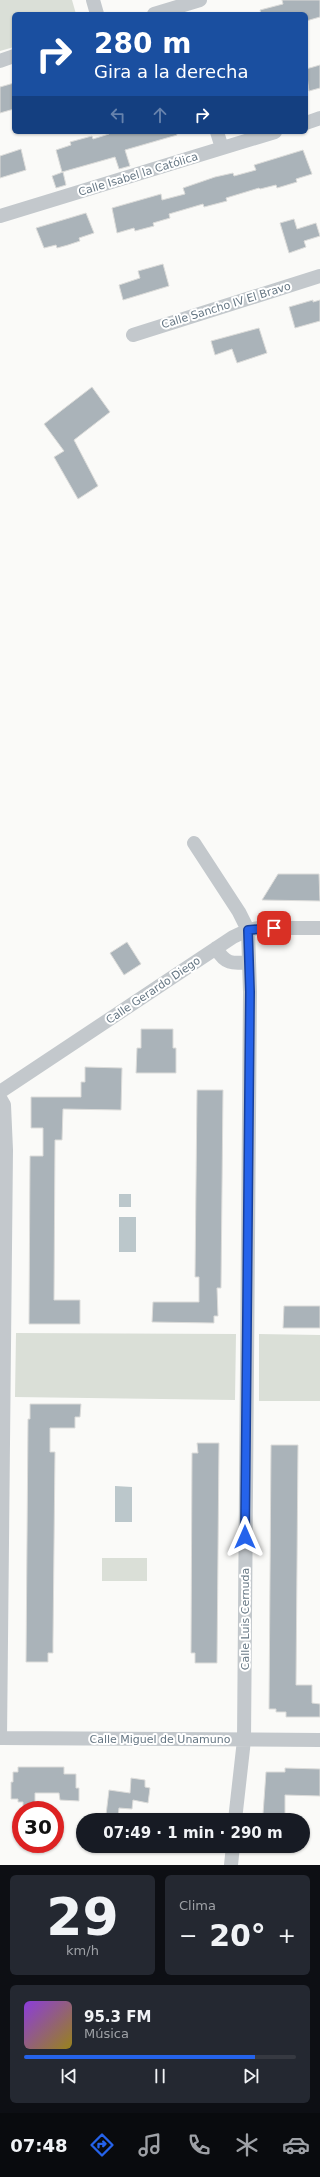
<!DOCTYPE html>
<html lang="es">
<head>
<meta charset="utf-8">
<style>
	body { margin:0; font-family:"DejaVu Sans",sans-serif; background:#242831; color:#f1f3f6; height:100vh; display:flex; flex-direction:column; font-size:15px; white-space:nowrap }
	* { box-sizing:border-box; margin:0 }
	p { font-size:13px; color:#9ea1a6 }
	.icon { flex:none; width:22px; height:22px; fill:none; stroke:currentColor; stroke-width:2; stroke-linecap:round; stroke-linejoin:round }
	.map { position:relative; height:1865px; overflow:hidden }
	.details { display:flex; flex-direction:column; gap:10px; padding:10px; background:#0d0f14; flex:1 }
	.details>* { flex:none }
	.top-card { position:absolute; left:12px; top:12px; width:296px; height:122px; border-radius:6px; box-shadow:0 1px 3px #0004; background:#1a4fa0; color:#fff; overflow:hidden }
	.speed { position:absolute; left:12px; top:1801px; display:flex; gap:8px; font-size:20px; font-weight:700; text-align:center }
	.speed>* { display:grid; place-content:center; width:52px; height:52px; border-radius:50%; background:#171b24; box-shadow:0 1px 3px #0004; line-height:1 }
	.speed .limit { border:6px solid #d22; background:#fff; color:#111 }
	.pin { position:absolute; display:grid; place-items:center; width:34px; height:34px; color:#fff; margin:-17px; border-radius:8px; box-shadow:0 2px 6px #0006 }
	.me { position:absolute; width:44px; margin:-22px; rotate:0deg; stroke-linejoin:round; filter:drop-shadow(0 0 3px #0008) }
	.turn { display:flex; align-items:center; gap:14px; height:84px; padding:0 16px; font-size:18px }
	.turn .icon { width:52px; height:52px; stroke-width:2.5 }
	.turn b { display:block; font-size:28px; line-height:34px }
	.lanes { display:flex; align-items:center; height:38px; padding:0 16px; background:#0003; justify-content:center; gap:20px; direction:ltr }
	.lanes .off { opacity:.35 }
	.big { font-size:30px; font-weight:600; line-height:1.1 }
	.details .widget { flex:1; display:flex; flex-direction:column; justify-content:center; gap:6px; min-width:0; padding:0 14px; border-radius:6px; background:#242831 }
	.details .dial { align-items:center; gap:0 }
	.dial b { font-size:52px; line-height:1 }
	.song { display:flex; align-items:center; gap:12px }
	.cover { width:48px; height:48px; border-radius:6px; background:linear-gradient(135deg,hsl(270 70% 55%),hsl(50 70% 35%)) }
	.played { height:4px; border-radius:2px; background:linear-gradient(90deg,#2563eb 85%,#363941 85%) }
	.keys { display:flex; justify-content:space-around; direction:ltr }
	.heat { display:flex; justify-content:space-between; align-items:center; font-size:22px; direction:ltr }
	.details .tiles { flex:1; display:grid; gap:10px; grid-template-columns:1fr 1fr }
	.widget:last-child { grid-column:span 2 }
	.trip { position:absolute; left:76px; top:1813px; width:234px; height:40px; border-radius:20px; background:#171b24; box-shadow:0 1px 3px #0004; font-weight:600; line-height:40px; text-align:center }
	.dock { display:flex; height:64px; justify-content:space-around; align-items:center; background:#090b0e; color:#9ea1a6 }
	.dock .icon { width:28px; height:28px }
	.dock .selected { color:#2563eb }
	.dock b { font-size:18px; color:#f1f3f6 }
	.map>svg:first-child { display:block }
	.green { fill:#dadfd7 }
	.water { fill:#bbc7cb }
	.building { fill:#aab3b9; stroke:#dcdcda }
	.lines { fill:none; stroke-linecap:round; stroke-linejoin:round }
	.minor { stroke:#c3c8cc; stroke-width:14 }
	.route-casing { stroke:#184099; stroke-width:10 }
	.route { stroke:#2563eb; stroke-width:7 }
	.labels { text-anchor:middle; stroke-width:4; stroke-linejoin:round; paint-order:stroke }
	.street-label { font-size:11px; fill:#657683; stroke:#fff }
</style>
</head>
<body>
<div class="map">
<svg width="320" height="1865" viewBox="0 0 320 1865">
	<rect width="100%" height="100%" fill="#fafaf8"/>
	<path class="green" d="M0,0h72l4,14h-62v33l-14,4z
		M16,1333l220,1 -1,66 -220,-3z
		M259,1334l61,1v66h-61z
		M102,1558h45v23h-45z"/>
	<path class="water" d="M119,1194h12v13h-12z
		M119,1217h17v35h-17z
		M115,1486l17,1v35h-17z"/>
	<path class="building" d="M282,0h38v17l-14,4v-7h-45l-1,-4 23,-6z
		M320,65v23l-11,3 -3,-22z
		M14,83v26l-14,4v-26z
		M108,132h68l1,3 -52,15 5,16 -11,3 -4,-12 -53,15 -6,-22 15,-5 -1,-3 22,-6 1,3 16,-5z
		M21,149l5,21 -26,8v-22z
		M303,150l9,24 -16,5 1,3 -20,6 -1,-3 -16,4 -1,-1 -33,10 1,3 -23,6 -1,-3 -34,10 1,4 -17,5 1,3 -19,5 -1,-3 -17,5 -5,-25 49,-14 1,6 23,-6 -2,-6 32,-11 18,-4 1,3 22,-6 -2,-5z
		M63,172l3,13 -10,3 -4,-12z
		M86,213l8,20 -15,5 1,3 -12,4 -11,3 -1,-3 -12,3 -8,-20z
		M294,219l3,10 19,-6 4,13 -16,5 2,6 -17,6 -9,-30z
		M163,264l6,22 -46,14 -4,-15 21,-7 -2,-7z
		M313,300v2l7,-2v21l-25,7 -6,-21z
		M259,328l8,25 -30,10 -5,-14 -17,6 -4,-14z
		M92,387l18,25 -36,28 24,46 -20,13 -24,-42 10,-6 -20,-27z
		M278,874h41l1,27 -58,-1z
		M127,942l14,22 -17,11 -14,-22z
		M141,1029h32v19h3v25h-40l1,-25h4z
		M85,1067l37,1 -1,42 -58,-1 -1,31h-7l-1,160h26v24h-51l1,-168h13v-28h-12v-31h50v-15h4z
		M197,1090h26l-2,198h-4l1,28h-4v7l-62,-1 1,-20h46v-25h-4z
		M284,1306h36v22h-37z
		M30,1404h51l-1,13h-5v11h-25v24h5l-2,189v12h-5v9h-22l2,-243h2z
		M197,1443h22l-2,220h-22v-10h-4l1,-200h6z
		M271,1445h27l-2,240h16v18l8,1v13h-34v-5h-10v-3h-7z
		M18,1767h46v7h12v14h3v13l-19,-1 -1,-7h-24v13h-12v-4h-5v-3h-7v-17h2v-10h5z
		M285,1768l35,1v27l-35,-1v19h-22l3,-42h19z
		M131,1778l14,2v7l5,1 -2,15 -15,-3 -1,9 -13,-1 -1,9 -12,-2 3,-25 21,3z"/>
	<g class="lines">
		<path class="minor" d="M93,0l4,14
			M154,14l46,-14
			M0,61l14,-5
			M306,123l14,-5
			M217,132l5,16
			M0,216l275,-84
			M133,335l187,-59
			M194,843l45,69 9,18 2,62 -6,748 -9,80
			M216,948c9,16 16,16 33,14
			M0,1092l233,-155 15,-7 10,-2h62
			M0,1098l4,7 2,45 -6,588
			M0,1738l320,2
			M231,1865l2,-19"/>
	</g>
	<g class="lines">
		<g class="route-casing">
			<path id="route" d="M245,1537l5,-545 -2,-62 26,-2"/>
		</g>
		<use href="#route" class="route"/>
	</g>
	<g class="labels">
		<g class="street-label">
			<text transform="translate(138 174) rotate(-17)" y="4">Calle Isabel la Católica</text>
			<text transform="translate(226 305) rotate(-17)" y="4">Calle Sancho IV El Bravo</text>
			<text transform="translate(153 990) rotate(-34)" y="4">Calle Gerardo Diego</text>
			<text transform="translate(245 1619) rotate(-90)" y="4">Calle Luis Cernuda</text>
			<text x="160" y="1743">Calle Miguel de Unamuno</text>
		</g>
	</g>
</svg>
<div class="speed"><div class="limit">30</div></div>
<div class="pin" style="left:274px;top:928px;background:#d93025"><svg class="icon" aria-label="arrive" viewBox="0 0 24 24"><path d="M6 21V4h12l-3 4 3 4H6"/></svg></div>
<svg class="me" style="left:245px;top:1537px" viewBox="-20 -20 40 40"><path d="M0-17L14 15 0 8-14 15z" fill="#2563eb" stroke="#fff" stroke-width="4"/></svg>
<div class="trip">07:49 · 1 min · 290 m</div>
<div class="top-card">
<div class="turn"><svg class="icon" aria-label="right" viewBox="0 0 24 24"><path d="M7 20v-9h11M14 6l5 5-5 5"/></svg><div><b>280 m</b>Gira a la derecha</div></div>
<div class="lanes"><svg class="icon off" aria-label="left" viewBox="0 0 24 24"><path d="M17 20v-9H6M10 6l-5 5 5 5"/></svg><svg class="icon off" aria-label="ahead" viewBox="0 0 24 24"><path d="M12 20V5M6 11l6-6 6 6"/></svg><svg class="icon" aria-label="right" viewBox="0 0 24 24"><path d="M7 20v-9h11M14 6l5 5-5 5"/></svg></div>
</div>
</div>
<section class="details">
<div class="tiles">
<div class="widget dial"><b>29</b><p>km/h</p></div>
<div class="widget"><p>Clima</p>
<div class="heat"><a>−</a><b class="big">20°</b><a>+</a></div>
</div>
<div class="widget">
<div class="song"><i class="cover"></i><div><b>95.3 FM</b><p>Música</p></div></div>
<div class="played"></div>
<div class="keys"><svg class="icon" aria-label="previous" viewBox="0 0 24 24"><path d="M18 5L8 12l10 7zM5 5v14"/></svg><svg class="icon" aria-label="pause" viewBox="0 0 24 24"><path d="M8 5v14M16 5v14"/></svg><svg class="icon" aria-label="next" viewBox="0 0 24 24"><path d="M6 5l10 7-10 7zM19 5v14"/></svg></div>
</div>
</div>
</section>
<nav class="dock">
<b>07:48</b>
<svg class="icon selected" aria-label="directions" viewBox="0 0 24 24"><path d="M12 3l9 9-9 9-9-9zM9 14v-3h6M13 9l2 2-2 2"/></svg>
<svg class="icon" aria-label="music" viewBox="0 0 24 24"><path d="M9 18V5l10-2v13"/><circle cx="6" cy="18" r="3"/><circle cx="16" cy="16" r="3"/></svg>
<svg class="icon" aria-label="phone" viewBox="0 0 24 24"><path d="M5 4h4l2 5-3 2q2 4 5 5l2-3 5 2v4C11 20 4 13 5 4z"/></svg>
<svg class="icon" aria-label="climate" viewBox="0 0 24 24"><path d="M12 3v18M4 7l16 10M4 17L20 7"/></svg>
<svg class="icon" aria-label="car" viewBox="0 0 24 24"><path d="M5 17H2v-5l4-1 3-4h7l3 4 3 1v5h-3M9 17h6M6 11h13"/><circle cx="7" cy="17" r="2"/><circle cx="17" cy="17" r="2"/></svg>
</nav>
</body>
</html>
